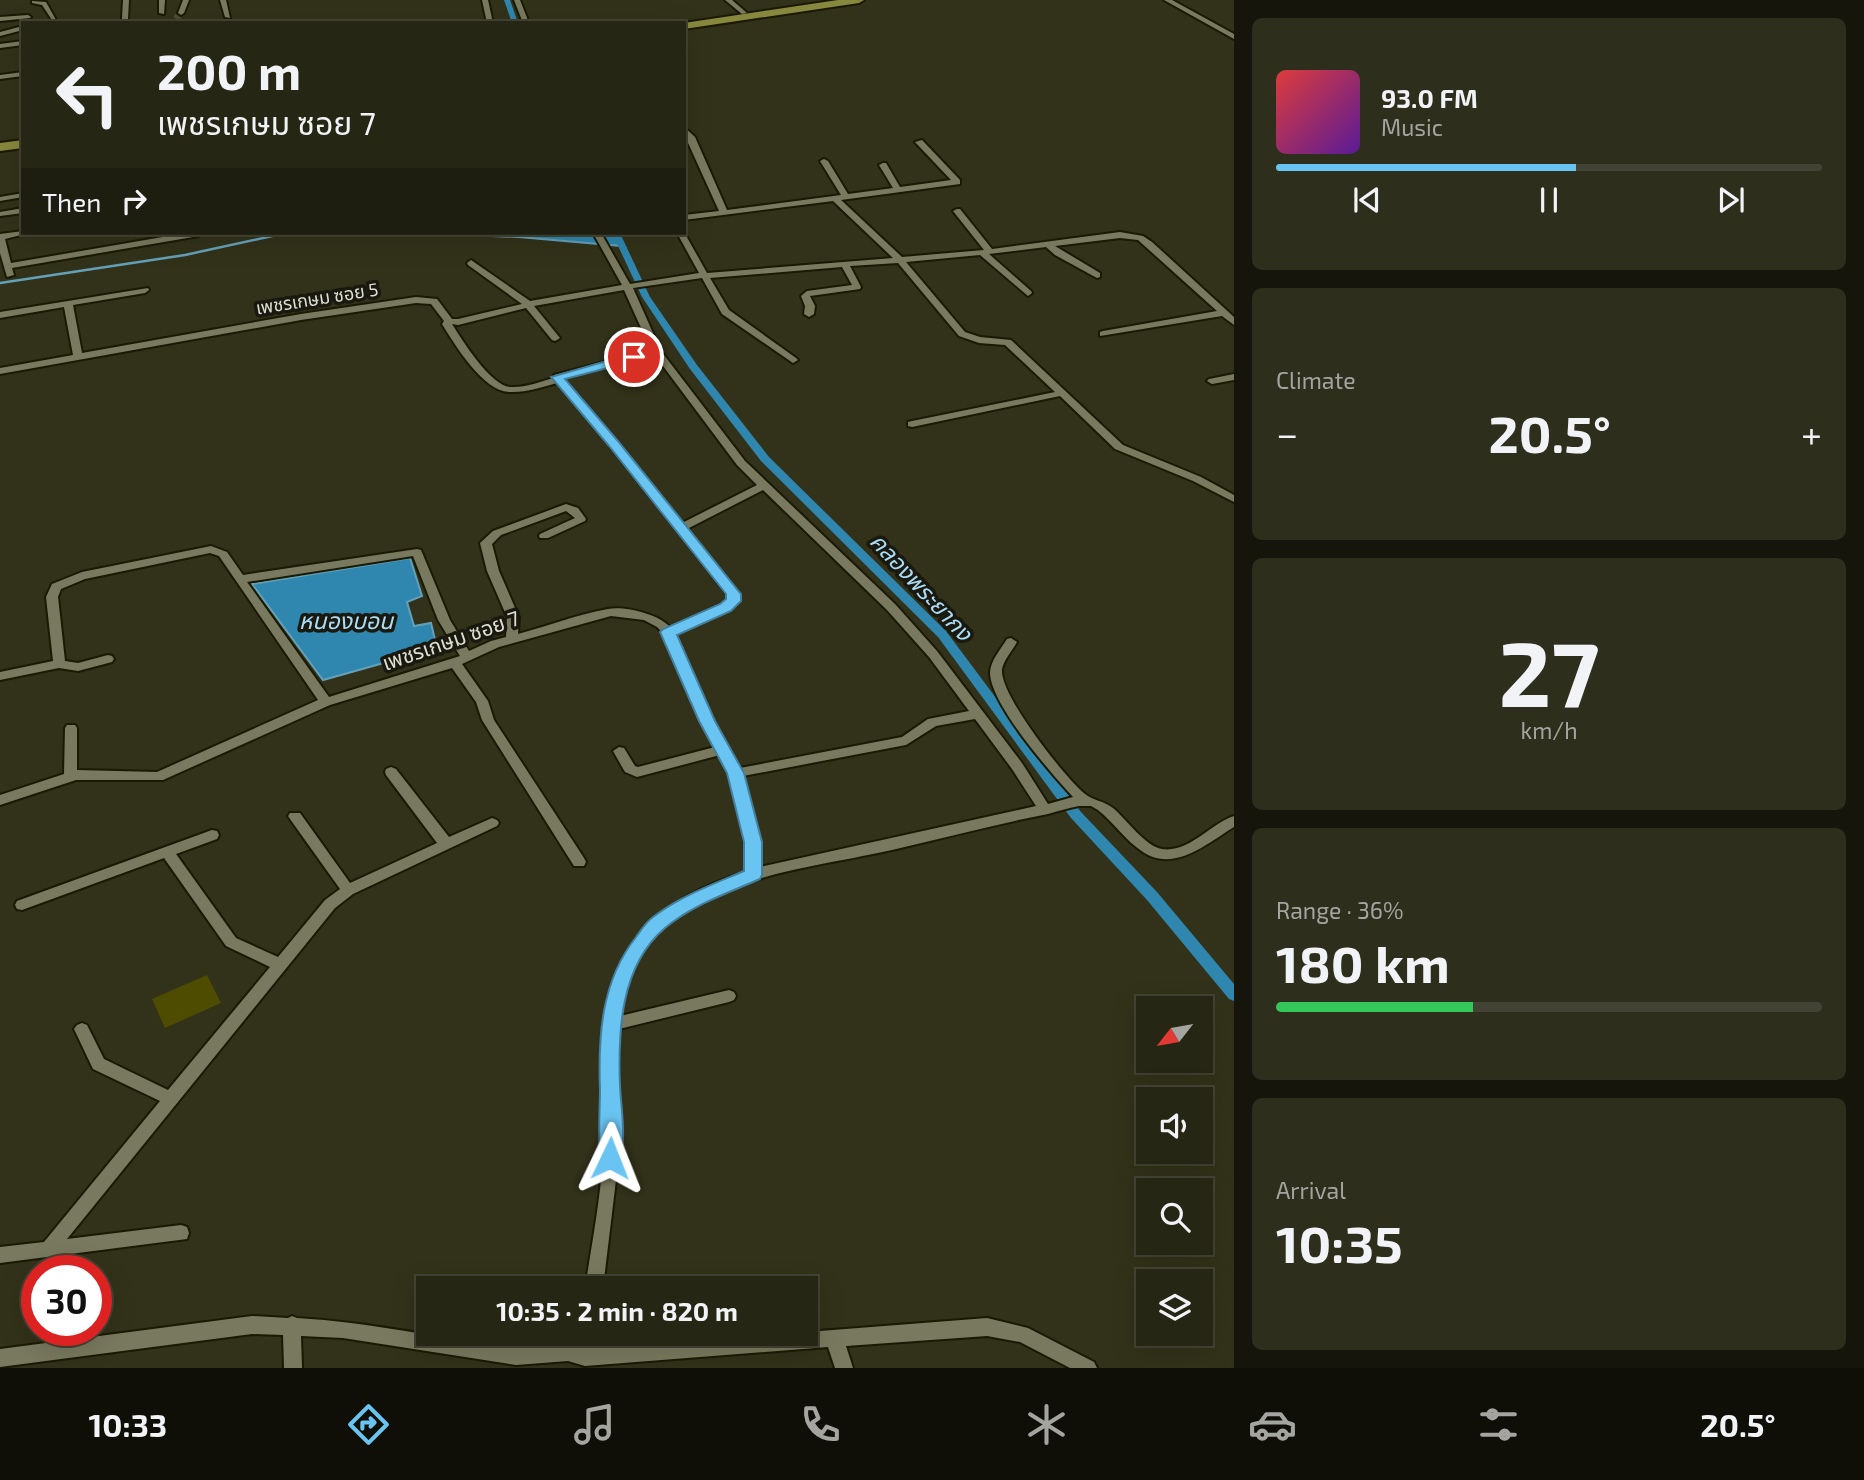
<!DOCTYPE html>
<html lang="en">
<head>
<meta charset="utf-8">
<style>
	body { margin:0; font-family:"Exo 2","Noto Sans Thai",sans-serif; background:#2e2e1d; color:#f1f3f6; height:100vh; display:flex; flex-direction:column; font-size:26px; white-space:nowrap }
	* { box-sizing:border-box; margin:0 }
	p { font-size:23px; color:#a4a5a0 }
	.icon { flex:none; width:38px; height:38px; fill:none; stroke:currentColor; stroke-width:2; stroke-linecap:round; stroke-linejoin:round }
	.map { position:relative; flex:1; overflow:hidden }
	.drawer { display:flex; flex-direction:column; gap:18px; padding:18px; background:#15150b; width:630px }
	.drawer>* { flex:none }
	.top-card { position:absolute; left:21px; top:21px; width:665px; height:214px; border-radius:0px; box-shadow:0 7px 28px #0002,0 0 0 2px #424334; background:#262614; color:#f1f3f6; overflow:hidden }
	.needle { width:46px; rotate:239deg }
	.controls { position:absolute; left:1136px; top:996px; display:grid; gap:14px }
	.controls a { display:grid; place-items:center; width:77px; height:77px; border-radius:0px; background:#262614; box-shadow:0 7px 28px #0002,0 0 0 2px #424334; font-size:35px }
	.speed { position:absolute; left:21px; top:1255px; display:flex; gap:14px; font-size:35px; font-weight:700; text-align:center }
	.speed>* { display:grid; place-content:center; width:91px; height:91px; border-radius:50%; background:#262614; box-shadow:0 7px 28px #0002,0 0 0 2px #424334; line-height:1 }
	.speed .limit { border:10px solid #d22; background:#fff; color:#111 }
	.pin { position:absolute; display:grid; place-items:center; width:60px; height:60px; color:#fff; margin:-30px; border:4px solid #fff; border-radius:50%; box-shadow:0 2px 7px #0007 }
	.me { position:absolute; width:77px; margin:-38px; rotate:2deg; stroke-linejoin:round; filter:drop-shadow(0 0 5px #0008) }
	.turn { display:flex; align-items:center; gap:24px; height:147px; padding:0 21px; font-size:32px }
	.turn .icon { width:91px; height:91px; stroke-width:2.5 }
	.turn b { display:block; font-size:49px; line-height:60px }
	.then { display:flex; align-items:center; height:66px; padding:0 21px; background:#0003; gap:14px; font-size:26px }
	.big { font-size:52px; font-weight:700; line-height:1.1 }
	.drawer .widget { flex:1; display:flex; flex-direction:column; justify-content:center; gap:10px; min-width:0; padding:0 24px; border-radius:10px; background:#2e2e1d }
	.drawer .dial { align-items:center; gap:0 }
	.dial b { font-size:91px; line-height:1 }
	.song { display:flex; align-items:center; gap:21px }
	.cover { width:84px; height:84px; border-radius:10px; background:linear-gradient(135deg,hsl(0 70% 55%),hsl(270 70% 35%)) }
	.played { height:7px; border-radius:4px; background:linear-gradient(90deg,#69c4f1 55%,#424334 55%) }
	.keys { display:flex; justify-content:space-around; direction:ltr }
	.heat { display:flex; justify-content:space-between; align-items:center; font-size:38px; direction:ltr }
	.charge { height:10px; border-radius:5px; background:linear-gradient(90deg,#34c759 36%,#424334 0) }
	.trip { position:absolute; left:416px; top:1276px; width:402px; height:70px; border-radius:0px; background:#262614; box-shadow:0 7px 28px #0002,0 0 0 2px #424334; font-weight:700; line-height:70px; text-align:center }
	.dock { display:flex; height:112px; justify-content:space-around; align-items:center; background:#0f0f08; color:#a4a5a0 }
	.dock .icon { width:49px; height:49px }
	.dock .selected { color:#69c4f1 }
	.dock b { font-size:32px; color:#f1f3f6 }
	main { display:flex; flex:1; min-height:0 }
	.map>svg:first-child { display:block }
	.green { fill:#4d4c01 }
	.water { fill:#2f86ae; stroke:#64a1b8; stroke-width:2 }
	.lines { fill:none; stroke-linecap:round; stroke-linejoin:round }
	.stream { stroke:#64a1b8; stroke-width:2.5 }
	.canal { fill:#2f86ae; fill-rule:evenodd }
	.street-tunnel { stroke:#4c4c35; stroke-width:7; stroke-dasharray:7 3.5; stroke-linecap:butt }
	.street-casing { stroke:#1a1a04; stroke-width:4 }
	.primary-casing { stroke:#1a1a04; stroke-width:4 }
	.street { fill:#78795e; fill-rule:evenodd }
	.primary { fill:#87873d; fill-rule:evenodd }
	.route { fill:#69c4f1; stroke:#447f9d; stroke-width:2 }
	.labels { text-anchor:middle; stroke-width:7; stroke-linejoin:round; paint-order:stroke }
	.far-street-label { font-size:18px; fill:#dedfd1; stroke:#19190f }
	.street-label { font-size:21px; fill:#dedfd1; stroke:#19190f }
	.water-label { font-size:23px; font-style:italic; fill:#abdcf7; stroke:#19190f }
</style>
</head>
<body>
<main>
<div class="map">
<svg width="1234" height="1368" viewBox="0 0 1234 1368">
	<rect width="100%" height="100%" fill="#32321a"/>
	<path class="green" d="M207,975l14,28 -56,25 -13,-29z"/>
	<path class="water" d="M412,233l205,1 5,12 -103,-9z
		M410,558l12,38 -15,6 7,24 17,-3 6,25 -114,32 -71,-96z"/>
	<g class="lines">
		<path class="stream" d="M0,283l185,-28 101,-22"/>
		<path class="canal" d="M504,0h6l8,23h-6z
			M612,233h8l30,64 47,68 72,92 177,174 135,181 76,80 77,92v17l-5,-2 -82,-99 -76,-82 -133,-181 -177,-176 -71,-92 -48,-72z"/>
		<path class="street-tunnel" d="M176,19l5,-6"/>
		<g class="street-casing">
			<path id="street" d="M123,0h6l-1,19 -3,2 -3,-2z
				M159,0h6l-1,14 -5,-1z
				M183,0h6l-5,13 -3,2 -3,-2z
				M220,0h6l4,18 -5,-1z
				M482,0h6l5,23h-6z
				M514,0h6l9,23h-6z
				M725,0h7l15,13 -5,1z
				M1164,0h8l62,34v5z
				M32,1l14,1 10,18h-4l-10,-15 -10,-2z
				M28,15l3,2 -1,1 -30,3v-4z
				M23,26v4l-23,6v-4z
				M23,41v4l-23,3v-4z
				M23,72v4l-23,3v-4z
				M684,127l11,10 32,73 114,-15 -21,-34 4,-2 4,2 20,33 45,-6 -14,-23 4,-2h3l14,24 51,-7 -36,-38 7,-2 38,40v4l-119,16 61,57 82,-7 -31,-39 4,-2h3l32,40 128,-17 23,4 9,6 82,75v8l-12,-9 -122,20v-4l3,-1 114,-20 -79,-71 -18,-2 -65,8 45,27v4l-3,1 -42,-23 -9,-8 -57,7 42,37 1,2 -4,3 -48,-41 -74,7 59,70 15,5 31,3 112,105 78,32 33,18v7l-41,-21 -78,-32 -55,-53 -148,31 -4,-1v-4l4,-1 143,-29 -50,-47 -26,-2 -20,-7 -61,-73 -48,3 11,21 -1,2 -50,7 5,10 -1,8 -5,3 -5,-3 1,-8 -4,-10 6,-5 45,-6 -10,-18 -132,11 19,32 67,48 2,2 -5,3 -71,-49 -20,-36 -69,10 28,63 84,110 150,143 42,47 85,112 26,41 25,-7c-22,-24 -82,-92 -83,-124 0,-12 11,-24 17,-34l4,-1 6,4c-5,9 -14,19 -15,28 -2,25 63,108 83,124 7,6 19,7 28,14 13,11 33,39 49,41 27,4 48,-25 72,-33v11c-26,16 -60,46 -91,25 -17,-11 -29,-29 -45,-42l-7,-4h-12c-11,2 -21,5 -31,8 -52,10 -104,24 -156,36 -83,19 -222,29 -260,120 -7,15 -9,31 -12,46l109,-26 5,2 2,4 -2,4 -5,2 -110,27v126l-16,133h-18c8,-51 18,-102 19,-153 0,-37 -3,-75 0,-111 8,-86 64,-128 142,-152 0,-39 -7,-82 -26,-117l-83,22 -12,-5 -12,-21 6,-4 5,1 11,18 3,1 77,-20 -14,-26 -38,-88 -6,-6 -13,-7 -33,-4 -112,31 -37,17 26,37 6,19 90,138 2,4 -2,4h-10l-92,-146 -6,-18 -24,-34 -122,37 -167,75h-87l-76,25v-10l64,-21 1,-46 2,-3h8l2,3v42l80,2 161,-72 -99,-144 -9,-3 -125,26 -24,10 -3,8 7,64 13,2 30,-8 4,1 2,3 -2,3 -34,9 -19,-3 -59,12v-8l53,-11 -7,-64 6,-13 30,-12 129,-26 16,6 16,23 174,-26 4,1 29,70 19,31 22,-10 15,-4 1,-20 -20,-46 -7,-28 13,-12 73,-27 12,4 8,11 -1,2 -37,17h-8l-1,-2 1,-2 35,-16 -9,-7 -65,24 -9,9 7,27 20,46 -1,17c30,-8 60,-20 90,-25 17,-3 50,5 62,18l51,-23 6,-4v-6l-117,-148 -53,-63c-15,4 -32,10 -48,9 -26,-1 -54,-47 -67,-68l2,-3 -13,-17 -15,-1 -115,17 -301,54v-6l73,-13 -9,-48 -64,11v-6l148,-24 1,2 -4,3 -72,12 9,48 219,-39 115,-17 21,2 15,20h6l64,-15 -54,-39 -1,-2 4,-3 59,41 92,-16 -29,-52h8l29,51 69,-11 -22,-40 7,-1 23,41 186,-15 -60,-57 -149,19v-5l35,-4 -35,-77zM624,290l27,60 -97,25 -1,3c-13,4 -29,10 -43,9 -20,-2 -48,-47 -58,-63l6,1 68,-17 26,32 3,1 5,-3 -26,-32zM654,354l83,111 20,20 -75,38 -64,-81 -55,-64zM763,490l124,120 42,47 40,54 -41,8 -26,18 -162,31 -27,-47 -38,-87 54,-24 10,-9 -2,-10 -50,-62zM413,556l25,64 22,36 -131,41 -82,-115zM975,719l37,50 24,37 -276,61v-25l-17,-66 163,-31 30,-19z
				M23,193v4l-23,4v-4z
				M23,208v5l-23,3v-4z
				M23,231v2h6l-24,6 6,24 175,-30h17l-4,3 -187,32 2,7 -7,2 -7,-24v-19z
				M1234,374v6l-22,4 -5,-3 2,-2z
				M391,767l5,2 53,68 43,-19 5,2 2,3 -2,3 -144,68 -18,14 -268,331 114,-14 6,2 2,6 -2,6 -187,24v-16l44,-5 116,-141 -67,-32 -19,-40 3,-4 5,-2 5,2 17,34 64,31 102,-123 -44,-21 -62,-88 -142,52 -5,-1 -2,-4 2,-4 195,-71 5,1 2,4 -2,4 -41,15 60,84 42,19 47,-57 15,-11 -50,-70 -2,-3 2,-3h10l50,70 87,-40 -51,-68 -1,-3 1,-3z
				M252,1316l36,2 4,-2 5,2c74,4 143,21 216,29 21,2 43,-7 65,-1l1,-12h18l-2,13 212,-13v-2l180,-14 41,10 66,34 3,6h-27l-50,-26 -33,-6 -141,10 7,22h-18l-7,-21 -243,19 -17,-5 -52,4 -173,-27 -42,-2 1,32h-18l-1,-33 -31,-1 -252,33v-18z"/>
		</g>
		<g class="primary-casing">
			<path id="primary" d="M838,0h26l-5,3 -175,26v-6z
				M23,140v8l-23,3v-8z"/>
		</g>
		<use href="#street" class="street"/>
		<use href="#primary" class="primary"/>
	</g>
	<path class="route" d="M634,353l4,2v5l-73,19 53,62 123,153v7l-10,10 -54,24 38,86 29,52 18,69v33l-2,4c-32,14 -68,26 -95,49 -45,38 -47,104 -45,158 1,24 8,57 -3,79l-7,3 -8,-3c-5,-11 -2,-59 -2,-75 -2,-53 1,-109 36,-153 5,-7 10,-15 17,-20 27,-21 60,-33 91,-46v-29l-17,-69 -28,-52 -39,-89 3,-3 57,-25 6,-5v-5l-117,-148 -58,-69z"/>
	<g class="labels">
		<g class="far-street-label">
			<text transform="translate(317 299) rotate(-9)" y="6">เพชรเกษม ซอย 5</text>
		</g>
		<g class="street-label">
			<text transform="translate(451 641) rotate(-19)" y="7">เพชรเกษม ซอย 7</text>
		</g>
		<g class="water-label">
			<text transform="translate(921 587) rotate(47)" y="8">คลองพระยากง</text>
			<text x="346" y="629">หนองบอน</text>
		</g>
	</g>
</svg>
<div class="controls">
<a><svg class="needle" viewBox="-14 -14 28 28"><path d="M0-13l5 13h-10z" fill="#e53935"/><path d="M0 13l5-13h-10z" fill="#a4a5a0"/></svg></a>
<a><svg class="icon" aria-label="sound" viewBox="0 0 24 24"><path d="M4 9h4l5-4v14l-5-4H4zM17 9q2 3 0 6"/></svg></a>
<a><svg class="icon" aria-label="search" viewBox="0 0 24 24"><circle cx="10" cy="10" r="6"/><path d="M15 15l6 6"/></svg></a>
<a><svg class="icon" aria-label="layers" viewBox="0 0 24 24"><path d="M12 4l9 5-9 5-9-5zM3 14l9 5 9-5"/></svg></a>
</div>
<div class="speed"><div class="limit">30</div></div>
<div class="pin" style="left:634px;top:357px;background:#d93025"><svg class="icon" aria-label="arrive" viewBox="0 0 24 24"><path d="M6 21V4h12l-3 4 3 4H6"/></svg></div>
<svg class="me" style="left:610px;top:1158px" viewBox="-20 -20 40 40"><path d="M0-17L14 15 0 8-14 15z" fill="#69c4f1" stroke="#fff" stroke-width="4"/></svg>
<div class="trip">10:35 · 2 min · 820 m</div>
<div class="top-card">
<div class="turn"><svg class="icon" aria-label="left" viewBox="0 0 24 24"><path d="M17 20v-9H6M10 6l-5 5 5 5"/></svg><div><b>200 m</b>เพชรเกษม ซอย 7</div></div>
<div class="then">Then<svg class="icon" aria-label="right" viewBox="0 0 24 24"><path d="M7 20v-9h11M14 6l5 5-5 5"/></svg></div>
</div>
</div>
<section class="drawer">
<div class="widget">
<div class="song"><i class="cover"></i><div><b>93.0 FM</b><p>Music</p></div></div>
<div class="played"></div>
<div class="keys"><svg class="icon" aria-label="previous" viewBox="0 0 24 24"><path d="M18 5L8 12l10 7zM5 5v14"/></svg><svg class="icon" aria-label="pause" viewBox="0 0 24 24"><path d="M8 5v14M16 5v14"/></svg><svg class="icon" aria-label="next" viewBox="0 0 24 24"><path d="M6 5l10 7-10 7zM19 5v14"/></svg></div>
</div>
<div class="widget"><p>Climate</p>
<div class="heat"><a>−</a><b class="big">20.5°</b><a>+</a></div>
</div>
<div class="widget dial"><b>27</b><p>km/h</p></div>
<div class="widget"><p>Range · 36%</p><b class="big">180 km</b><div class="charge"></div></div>
<div class="widget"><p>Arrival</p><b class="big">10:35</b></div>
</section>
</main>
<nav class="dock">
<b>10:33</b>
<svg class="icon selected" aria-label="directions" viewBox="0 0 24 24"><path d="M12 3l9 9-9 9-9-9zM9 14v-3h6M13 9l2 2-2 2"/></svg>
<svg class="icon" aria-label="music" viewBox="0 0 24 24"><path d="M9 18V5l10-2v13"/><circle cx="6" cy="18" r="3"/><circle cx="16" cy="16" r="3"/></svg>
<svg class="icon" aria-label="phone" viewBox="0 0 24 24"><path d="M5 4h4l2 5-3 2q2 4 5 5l2-3 5 2v4C11 20 4 13 5 4z"/></svg>
<svg class="icon" aria-label="climate" viewBox="0 0 24 24"><path d="M12 3v18M4 7l16 10M4 17L20 7"/></svg>
<svg class="icon" aria-label="car" viewBox="0 0 24 24"><path d="M5 17H2v-5l4-1 3-4h7l3 4 3 1v5h-3M9 17h6M6 11h13"/><circle cx="7" cy="17" r="2"/><circle cx="17" cy="17" r="2"/></svg>
<svg class="icon" aria-label="filters" viewBox="0 0 24 24"><path d="M4 7h16M4 17h16"/><circle cx="9" cy="7" r="2"/><circle cx="15" cy="17" r="2"/></svg>
<b>20.5°</b>
</nav>
</body>
</html>
